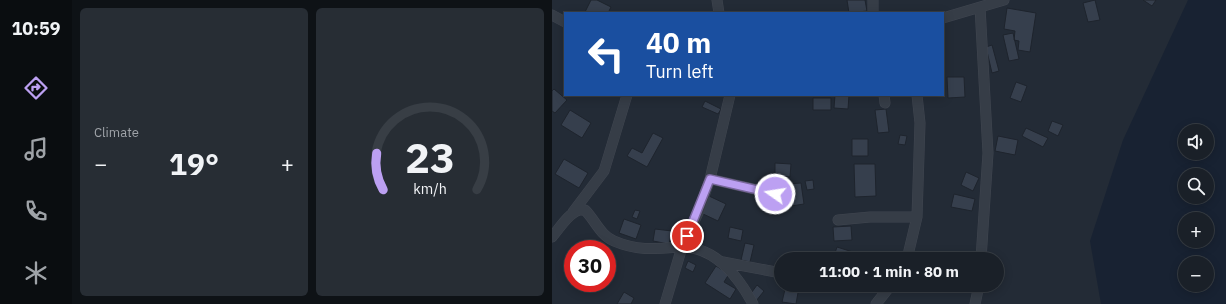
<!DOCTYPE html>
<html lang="en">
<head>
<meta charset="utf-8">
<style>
	body { margin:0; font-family:"IBM Plex Sans",sans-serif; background:#272d34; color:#f1f3f6; height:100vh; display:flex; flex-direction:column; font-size:15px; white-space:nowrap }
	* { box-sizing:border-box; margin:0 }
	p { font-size:13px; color:#9fa3a8 }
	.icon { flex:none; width:22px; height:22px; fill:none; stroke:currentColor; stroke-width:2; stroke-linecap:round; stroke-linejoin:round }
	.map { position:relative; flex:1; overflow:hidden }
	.panel { display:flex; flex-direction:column; gap:8px; padding:8px; background:#0e1216; width:480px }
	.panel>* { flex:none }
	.hud { position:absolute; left:12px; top:12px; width:380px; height:84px; border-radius:0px; box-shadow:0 2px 10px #0003,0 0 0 1px #383e45; background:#1a4fa0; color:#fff; overflow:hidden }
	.buttons { position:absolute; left:626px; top:124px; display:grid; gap:8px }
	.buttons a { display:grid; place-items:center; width:36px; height:36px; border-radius:50%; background:#1a2028; box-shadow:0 2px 10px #0003,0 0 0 1px #383e45; font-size:20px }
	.speed { position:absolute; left:12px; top:240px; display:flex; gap:8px; font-size:20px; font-weight:700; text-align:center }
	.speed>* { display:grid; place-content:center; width:52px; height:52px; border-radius:50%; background:#1a2028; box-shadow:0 2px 10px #0003,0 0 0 1px #383e45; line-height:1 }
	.speed .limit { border:6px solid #d22; background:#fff; color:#111 }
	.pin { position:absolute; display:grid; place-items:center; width:34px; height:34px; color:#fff; margin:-17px; border:2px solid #fff; border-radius:50%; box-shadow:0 1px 4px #0007 }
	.me { position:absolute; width:44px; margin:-22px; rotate:283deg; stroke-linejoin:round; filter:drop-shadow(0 0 3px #0008) }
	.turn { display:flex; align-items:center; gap:14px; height:84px; padding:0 16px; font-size:18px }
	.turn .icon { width:52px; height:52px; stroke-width:2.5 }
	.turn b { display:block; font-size:28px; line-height:34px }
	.big { font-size:30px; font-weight:800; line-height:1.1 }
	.panel .card { flex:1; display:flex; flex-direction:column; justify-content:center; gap:6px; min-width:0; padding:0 14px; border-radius:6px; background:#272d34 }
	.panel .dial { align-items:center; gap:0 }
	.dial svg { height:104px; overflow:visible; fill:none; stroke:#383e45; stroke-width:7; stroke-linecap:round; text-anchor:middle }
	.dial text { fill:#f1f3f6; stroke:none }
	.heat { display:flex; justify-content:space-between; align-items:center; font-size:22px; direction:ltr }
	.panel .tiles { flex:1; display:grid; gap:8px; grid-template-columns:repeat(2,1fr) }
	.trip { position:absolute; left:222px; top:252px; width:230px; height:40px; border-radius:20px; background:#1a2028; box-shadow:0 2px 10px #0003,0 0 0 1px #383e45; font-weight:800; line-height:40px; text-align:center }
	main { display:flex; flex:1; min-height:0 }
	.tabs { display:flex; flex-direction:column; width:72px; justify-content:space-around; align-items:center; background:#0a0d10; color:#9fa3a8 }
	.tabs .icon { width:28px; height:28px }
	.tabs .on { color:#bca0f2 }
	.tabs b { font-size:18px; color:#f1f3f6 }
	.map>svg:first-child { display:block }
	.water { fill:#182232; fill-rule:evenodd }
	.building { fill:#363f4d; stroke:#1e242d }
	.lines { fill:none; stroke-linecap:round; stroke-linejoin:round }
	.minor-casing { stroke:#404650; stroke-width:11 }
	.minor { stroke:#363d47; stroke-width:10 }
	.route-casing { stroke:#7a689d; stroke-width:10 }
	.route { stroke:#bca0f2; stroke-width:7 }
</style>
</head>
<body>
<main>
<nav class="tabs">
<b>10:59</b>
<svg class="icon on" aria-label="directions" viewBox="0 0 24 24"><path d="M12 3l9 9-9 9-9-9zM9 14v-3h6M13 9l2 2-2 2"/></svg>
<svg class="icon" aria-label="music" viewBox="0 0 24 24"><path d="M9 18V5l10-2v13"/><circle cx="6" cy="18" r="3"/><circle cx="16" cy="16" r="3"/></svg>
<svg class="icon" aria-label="phone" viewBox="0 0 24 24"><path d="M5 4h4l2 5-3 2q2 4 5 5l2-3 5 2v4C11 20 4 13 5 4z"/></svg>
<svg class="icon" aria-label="climate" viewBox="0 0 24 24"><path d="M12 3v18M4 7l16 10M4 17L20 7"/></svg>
</nav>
<section class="panel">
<div class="tiles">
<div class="card"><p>Climate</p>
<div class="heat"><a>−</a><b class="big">19°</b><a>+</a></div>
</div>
<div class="card dial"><svg viewBox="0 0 100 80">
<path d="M14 69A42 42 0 1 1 86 69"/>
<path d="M14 69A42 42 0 0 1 9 41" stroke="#bca0f2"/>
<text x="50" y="56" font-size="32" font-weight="700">23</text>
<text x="50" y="72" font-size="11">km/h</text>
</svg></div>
</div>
</section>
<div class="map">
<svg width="674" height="304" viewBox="0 0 674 304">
	<rect width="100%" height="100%" fill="#232b36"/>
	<path class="water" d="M636,0h38v304h-125l-11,-63 33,-101zM633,131h22v22h-22zM633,175h22v22h-22zM633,219h22v22h-22zM633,263h22v22h-22z"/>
	<path class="building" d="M39,0h6l14,7 -3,6 -23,-1z
		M295,0h18l2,11 -18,2z
		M543,0l5,20 -12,2 -5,-19z
		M591,0h13l-4,6z
		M455,8l29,5 -6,39 -12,-2 1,-9 -5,-1 1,-9 -11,-2z
		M461,33l6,26 -10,2 -6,-26z
		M440,45l7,26 -7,2 -6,-26z
		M395,77h17l1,20 -17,1z
		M464,82l11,4 -6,16 -11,-4z
		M2,89l13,11 -12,13 -3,-2v-20z
		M283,95h14l-1,14 -14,-1z
		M261,98h18v12h-18z
		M153,101l16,8 -3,5 -16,-7z
		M334,109l3,23 -11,1 -3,-23z
		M18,110l21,13 -9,15 -21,-13z
		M500,121l11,4 -5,11 -10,-5z
		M474,128l22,10 -5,9 -21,-11z
		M101,133l10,5 -16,29 -20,-11 5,-8 10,5z
		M348,135l7,1 -2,9 -7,-1z
		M446,136l20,4 -3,15 -20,-4z
		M300,139h16v17h-16z
		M12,159l24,14 -9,15 -24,-14z
		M223,163l16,1 -1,13 -15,-1z
		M302,164h21l1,32 -21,1z
		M414,172l13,6 -6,13 -12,-6z
		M261,180l1,9 -7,1 -2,-9z
		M249,183l3,21 -13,2 -3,-22z
		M402,194l21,5 -3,12 -21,-4z
		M157,196l17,8 -8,17 -17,-8z
		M232,197l4,11 -14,5 -4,-11z
		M83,210l5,1 -3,8 -5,-2z
		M72,219l17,6 -5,14 -17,-6z
		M299,226l1,14 -18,1 -1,-14z
		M178,227l13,3 -2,11 -13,-3z
		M103,229l17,2 -3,13 -16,-3z
		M193,243l9,2 -4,17 -9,-2z
		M285,247l19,6 -2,6h-9l-11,-3z
		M136,261l8,4 -3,7 -8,-4z
		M164,266l13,8 -5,8 12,7 -6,10 -25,-16z
		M205,285l7,6 -8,10 -7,-5z
		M234,285l13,2 -3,17 -14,-2z
		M72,292l10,6 -3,6h-14z"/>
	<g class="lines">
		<g class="minor-casing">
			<path id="minor" d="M165,0l2,13
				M321,0v13
				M428,7l8,146 -7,106
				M0,15l13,7
				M391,18l61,-18
				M332,95l1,8
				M158,179l65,15
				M21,212l31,-41 23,-76
				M286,220l32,-3h47
				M0,237c8,-9 20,-30 33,-27 10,10 15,25 29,31 23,10 41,8 66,6 35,-1 58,29 73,57
				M355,259l10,-42 3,-94 -3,-28
				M171,262l58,11
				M113,304l17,-57 16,-34 12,-34 20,-84
				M324,304l15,-19
				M423,304l4,-19"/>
		</g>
		<use href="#minor" class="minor"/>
	</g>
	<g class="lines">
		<g class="route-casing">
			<path id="route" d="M135,236l23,-57 65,15"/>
		</g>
		<use href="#route" class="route"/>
	</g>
</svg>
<div class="buttons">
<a><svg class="icon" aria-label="sound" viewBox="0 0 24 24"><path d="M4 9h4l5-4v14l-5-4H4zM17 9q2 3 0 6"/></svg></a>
<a><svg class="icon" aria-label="search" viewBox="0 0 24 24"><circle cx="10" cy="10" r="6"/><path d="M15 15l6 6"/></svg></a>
<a>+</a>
<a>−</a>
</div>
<div class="speed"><div class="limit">30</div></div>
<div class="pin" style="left:135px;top:236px;background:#d93025"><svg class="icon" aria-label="arrive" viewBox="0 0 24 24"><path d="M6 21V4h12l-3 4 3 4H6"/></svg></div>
<svg class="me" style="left:223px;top:194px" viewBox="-20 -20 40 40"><circle r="17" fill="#bca0f2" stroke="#fff" stroke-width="3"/><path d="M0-11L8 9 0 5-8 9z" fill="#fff"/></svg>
<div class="trip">11:00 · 1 min · 80 m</div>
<div class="hud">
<div class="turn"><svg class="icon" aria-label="left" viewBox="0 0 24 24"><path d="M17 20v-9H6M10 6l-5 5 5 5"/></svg><div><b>40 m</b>Turn left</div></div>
</div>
</div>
</main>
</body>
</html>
